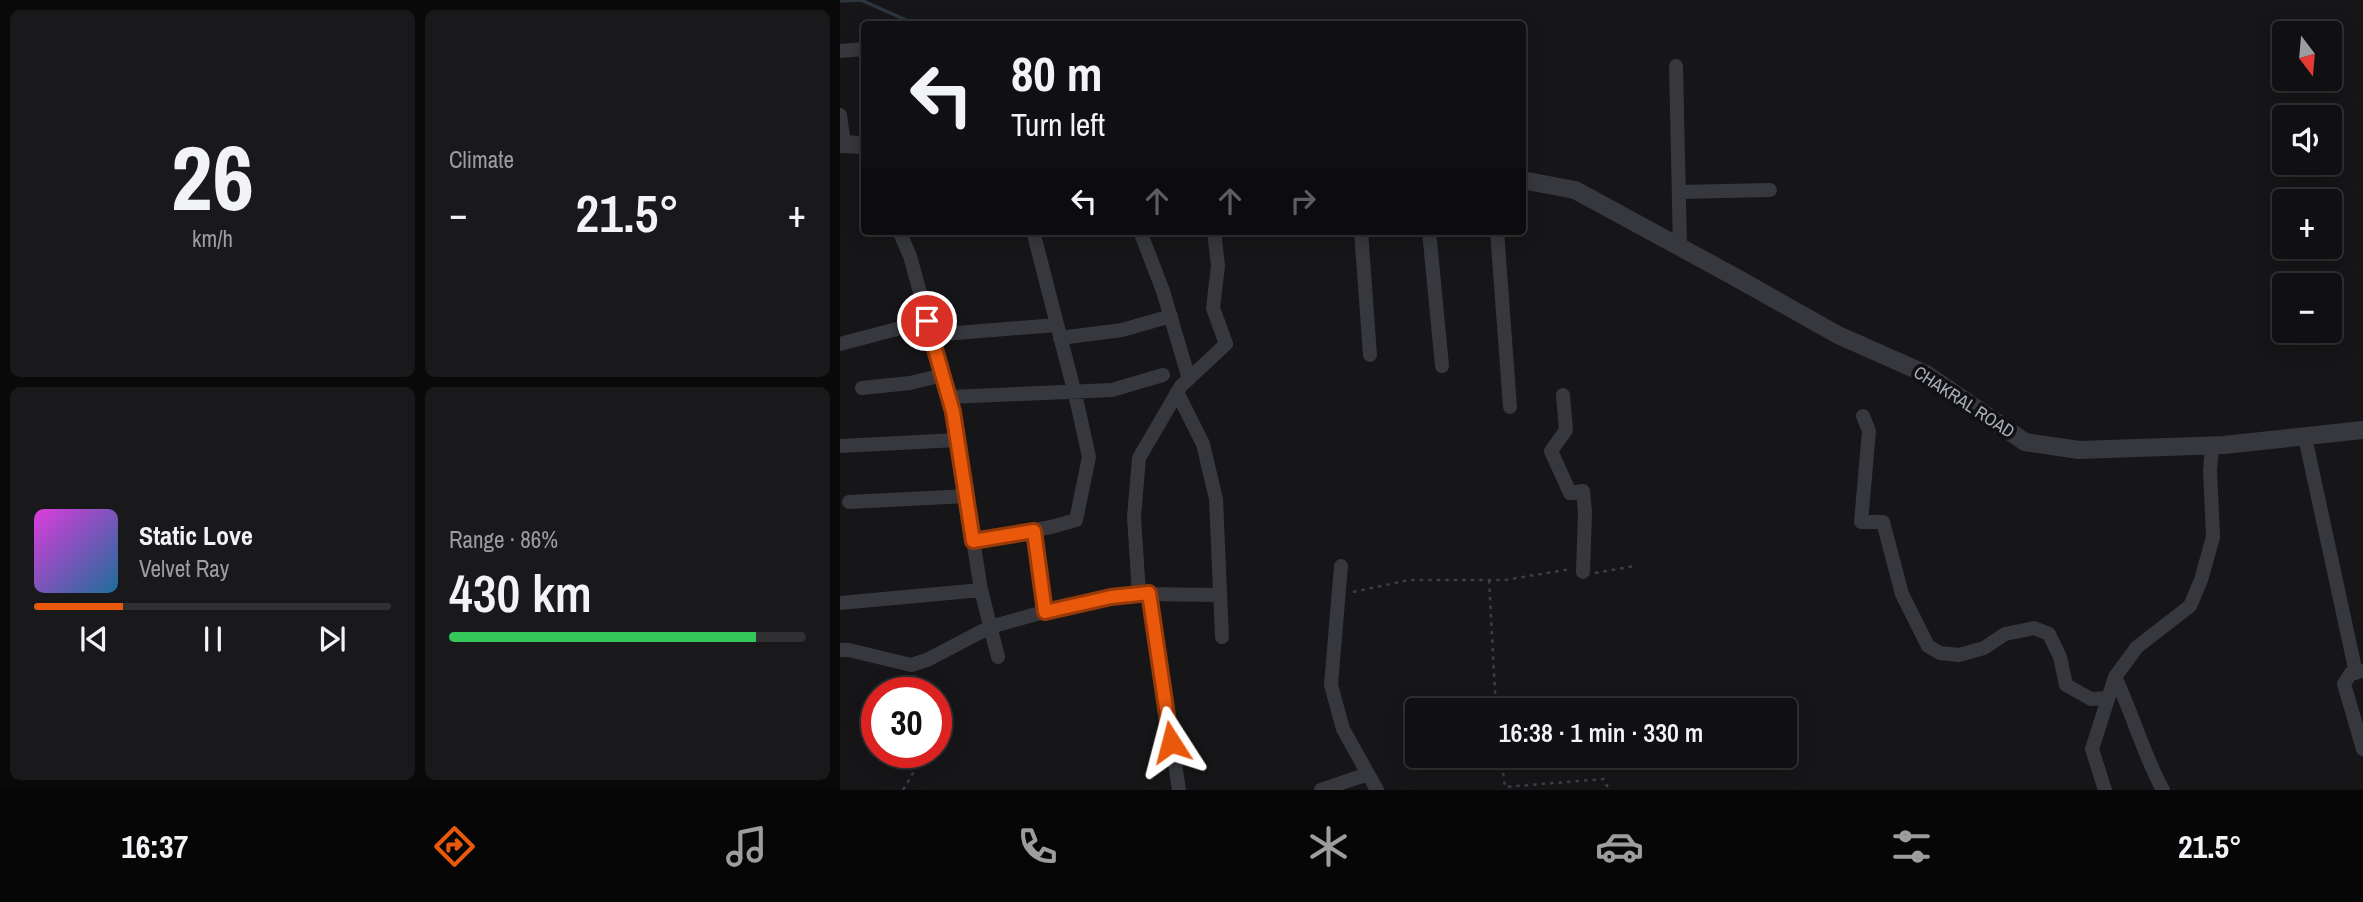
<!DOCTYPE html>
<html lang="en">
<head>
<meta charset="utf-8">
<style>
	body { margin:0; font-family:"Archivo Narrow",sans-serif; background:#19191b; color:#f1f3f6; height:100vh; display:flex; flex-direction:column; font-size:26px; white-space:nowrap }
	* { box-sizing:border-box; margin:0 }
	p { font-size:23px; color:#9c9d9f }
	.icon { flex:none; width:38px; height:38px; fill:none; stroke:currentColor; stroke-width:2; stroke-linecap:round; stroke-linejoin:round }
	.map { position:relative; flex:1; overflow:hidden }
	.panel { display:flex; flex-direction:column; gap:10px; padding:10px; background:#09090a; width:840px }
	.panel>* { flex:none }
	.top-card { position:absolute; left:21px; top:21px; width:665px; height:214px; border-radius:7px; box-shadow:0 4px 18px #0003,0 0 0 2px #303032; background:#101012; color:#f1f3f6; overflow:hidden }
	.needle { width:46px; rotate:164deg }
	.fabs { position:absolute; left:1432px; top:21px; display:grid; gap:14px }
	.fabs a { display:grid; place-items:center; width:70px; height:70px; border-radius:7px; background:#101012; box-shadow:0 4px 18px #0003,0 0 0 2px #303032; font-size:35px }
	.speed { position:absolute; left:21px; top:677px; display:flex; gap:14px; font-size:35px; font-weight:700; text-align:center }
	.speed>* { display:grid; place-content:center; width:91px; height:91px; border-radius:50%; background:#101012; box-shadow:0 4px 18px #0003,0 0 0 2px #303032; line-height:1 }
	.speed .limit { border:10px solid #d22; background:#fff; color:#111 }
	.pin { position:absolute; display:grid; place-items:center; width:60px; height:60px; color:#fff; margin:-30px; border:4px solid #fff; border-radius:50%; box-shadow:0 2px 7px #0007 }
	.me { position:absolute; width:77px; margin:-38px; rotate:351deg; stroke-linejoin:round; filter:drop-shadow(0 0 5px #0008) }
	.turn { display:flex; align-items:center; gap:24px; height:147px; padding:0 35px; font-size:32px }
	.turn .icon { width:91px; height:91px; stroke-width:2.5 }
	.turn b { display:block; font-size:49px; line-height:60px }
	.lanes { display:flex; align-items:center; height:66px; padding:0 35px; background:#0003; justify-content:center; gap:35px; direction:ltr }
	.lanes .off { opacity:.35 }
	.big { font-size:52px; font-weight:600; line-height:1.1 }
	.panel .tile { flex:1; display:flex; flex-direction:column; justify-content:center; gap:10px; min-width:0; padding:0 24px; border-radius:10px; background:#19191b }
	.panel .dial { align-items:center; gap:0 }
	.dial b { font-size:91px; line-height:1 }
	.song { display:flex; align-items:center; gap:21px }
	.cover { width:84px; height:84px; border-radius:10px; background:linear-gradient(135deg,hsl(300 70% 55%),hsl(200 70% 35%)) }
	.played { height:7px; border-radius:4px; background:linear-gradient(90deg,#ea580c 25%,#303032 25%) }
	.keys { display:flex; justify-content:space-around; direction:ltr }
	.heat { display:flex; justify-content:space-between; align-items:center; font-size:38px; direction:ltr }
	.charge { height:10px; border-radius:5px; background:linear-gradient(90deg,#34c759 86%,#303032 0) }
	.panel .tiles { flex:1; display:grid; gap:10px; grid-template-columns:repeat(2,1fr) }
	.trip { position:absolute; left:565px; top:698px; width:392px; height:70px; border-radius:7px; background:#101012; box-shadow:0 4px 18px #0003,0 0 0 2px #303032; font-weight:600; line-height:70px; text-align:center }
	.dock { display:flex; height:112px; justify-content:space-around; align-items:center; background:#060607; color:#9c9d9f }
	.dock .icon { width:49px; height:49px }
	.dock .current { color:#ea580c }
	.dock b { font-size:32px; color:#f1f3f6 }
	main { display:flex; flex:1; min-height:0 }
	.map>svg:first-child { display:block }
	.lines { fill:none; stroke-linecap:round; stroke-linejoin:round }
	.stream { stroke:#2c353c; stroke-width:3.5 }
	.path { stroke:#3d3f44; stroke-width:2.5; stroke-dasharray:3.5 5; stroke-linecap:butt }
	.minor { stroke:#37383d; stroke-width:14 }
	.tertiary { stroke:#37383d; stroke-width:18 }
	.route-casing { stroke:#983908; stroke-width:18 }
	.route { stroke:#ea580c; stroke-width:12 }
	.labels { text-anchor:middle; stroke-width:7; stroke-linejoin:round; paint-order:stroke }
	.street-label { font-size:18px; fill:#a8adb8; stroke:#111113 }
</style>
</head>
<body>
<main>
<section class="panel">
<div class="tiles">
<div class="tile dial"><b>26</b><p>km/h</p></div>
<div class="tile"><p>Climate</p>
<div class="heat"><a>−</a><b class="big">21.5°</b><a>+</a></div>
</div>
<div class="tile">
<div class="song"><i class="cover"></i><div><b>Static Love</b><p>Velvet Ray</p></div></div>
<div class="played"></div>
<div class="keys"><svg class="icon" aria-label="previous" viewBox="0 0 24 24"><path d="M18 5L8 12l10 7zM5 5v14"/></svg><svg class="icon" aria-label="pause" viewBox="0 0 24 24"><path d="M8 5v14M16 5v14"/></svg><svg class="icon" aria-label="next" viewBox="0 0 24 24"><path d="M6 5l10 7-10 7zM19 5v14"/></svg></div>
</div>
<div class="tile"><p>Range · 86%</p><b class="big">430 km</b><div class="charge"></div></div>
</div>
</section>
<div class="map">
<svg width="1523" height="790" viewBox="0 0 1523 790">
	<rect width="100%" height="100%" fill="#161618"/>
	<g class="lines">
		<path class="stream" d="M0,1l21,-1 54,24 71,-3"/>
		<path class="path" d="M755,573l40,-7
			M649,580l7,130
			M513,592l56,-12h96l66,-11
			M74,675l5,18
			M661,756l4,31 99,-8 5,11
			M63,790l13,-22 2,-16"/>
		<path class="minor" d="M0,51l24,-2
			M836,66l4,181
			M0,115l4,29
			M839,192l91,-2
			M59,231l11,25 43,157 28,177 17,67
			M300,231l23,60 26,88
			M521,231l9,124
			M589,231l13,135
			M657,231l13,176
			M91,335l126,-10
			M220,338l62,-8 49,-14
			M0,344l87,-23
			M22,388l48,-5 33,-8
			M337,392l26,52 13,55 6,138
			M723,395l3,35 -15,21 19,42 13,-2 2,22 -2,59
			M109,397l163,-7 51,-15
			M1023,416l6,15 -8,91h22l19,72 26,52 12,7 19,2 25,-7 21,-14 29,-6 15,6 11,23 6,28 25,14 16,-1
			M1465,437l51,236
			M0,446l117,-6
			M9,502l118,-6
			M194,531l11,81
			M133,541l78,-14 25,-7 13,-63 -13,-59 -43,-167
			M501,566l-10,119 12,44 34,61
			M309,593l30,197
			M299,594l-5,-77 5,-59 42,-72 45,-42 -13,-36 5,-42 -4,-35
			M0,603l141,-13
			M0,650h9l62,15 16,-5 63,-33 61,-17 60,-13 28,-3 81,1
			M1522,671l-11,2 -7,11 19,65
			M1275,677c18,37 28,77 48,113
			M481,790l47,-16
			M1265,790l-13,-41 23,-72 22,-30 53,-41 11,-26 12,-43 -3,-66 2,-25"/>
		<path class="tertiary" d="M0,144l24,1
			M682,180l53,10 160,87 103,58 88,39 99,68 54,8 145,-5 139,-15"/>
	</g>
	<g class="lines">
		<g class="route-casing">
			<path id="route" d="M87,321l26,91 20,129 61,-10 11,81 66,-15 38,-4 22,149"/>
		</g>
		<use href="#route" class="route"/>
	</g>
	<g class="labels">
		<g class="street-label">
			<text transform="translate(1124 402) rotate(33)" y="6">CHAKRAL ROAD</text>
		</g>
	</g>
</svg>
<div class="fabs">
<a><svg class="needle" viewBox="-14 -14 28 28"><path d="M0-13l5 13h-10z" fill="#e53935"/><path d="M0 13l5-13h-10z" fill="#9c9d9f"/></svg></a>
<a><svg class="icon" aria-label="sound" viewBox="0 0 24 24"><path d="M4 9h4l5-4v14l-5-4H4zM17 9q2 3 0 6"/></svg></a>
<a>+</a>
<a>−</a>
</div>
<div class="speed"><div class="limit">30</div></div>
<div class="pin" style="left:87px;top:321px;background:#d93025"><svg class="icon" aria-label="arrive" viewBox="0 0 24 24"><path d="M6 21V4h12l-3 4 3 4H6"/></svg></div>
<svg class="me" style="left:331px;top:742px" viewBox="-20 -20 40 40"><path d="M0-17L14 15 0 8-14 15z" fill="#ea580c" stroke="#fff" stroke-width="4"/></svg>
<div class="trip">16:38 · 1 min · 330 m</div>
<div class="top-card">
<div class="turn"><svg class="icon" aria-label="left" viewBox="0 0 24 24"><path d="M17 20v-9H6M10 6l-5 5 5 5"/></svg><div><b>80 m</b>Turn left</div></div>
<div class="lanes"><svg class="icon" aria-label="left" viewBox="0 0 24 24"><path d="M17 20v-9H6M10 6l-5 5 5 5"/></svg><svg class="icon off" aria-label="ahead" viewBox="0 0 24 24"><path d="M12 20V5M6 11l6-6 6 6"/></svg><svg class="icon off" aria-label="ahead" viewBox="0 0 24 24"><path d="M12 20V5M6 11l6-6 6 6"/></svg><svg class="icon off" aria-label="right" viewBox="0 0 24 24"><path d="M7 20v-9h11M14 6l5 5-5 5"/></svg></div>
</div>
</div>
</main>
<nav class="dock">
<b>16:37</b>
<svg class="icon current" aria-label="directions" viewBox="0 0 24 24"><path d="M12 3l9 9-9 9-9-9zM9 14v-3h6M13 9l2 2-2 2"/></svg>
<svg class="icon" aria-label="music" viewBox="0 0 24 24"><path d="M9 18V5l10-2v13"/><circle cx="6" cy="18" r="3"/><circle cx="16" cy="16" r="3"/></svg>
<svg class="icon" aria-label="phone" viewBox="0 0 24 24"><path d="M5 4h4l2 5-3 2q2 4 5 5l2-3 5 2v4C11 20 4 13 5 4z"/></svg>
<svg class="icon" aria-label="climate" viewBox="0 0 24 24"><path d="M12 3v18M4 7l16 10M4 17L20 7"/></svg>
<svg class="icon" aria-label="car" viewBox="0 0 24 24"><path d="M5 17H2v-5l4-1 3-4h7l3 4 3 1v5h-3M9 17h6M6 11h13"/><circle cx="7" cy="17" r="2"/><circle cx="17" cy="17" r="2"/></svg>
<svg class="icon" aria-label="filters" viewBox="0 0 24 24"><path d="M4 7h16M4 17h16"/><circle cx="9" cy="7" r="2"/><circle cx="15" cy="17" r="2"/></svg>
<b>21.5°</b>
</nav>
</body>
</html>
